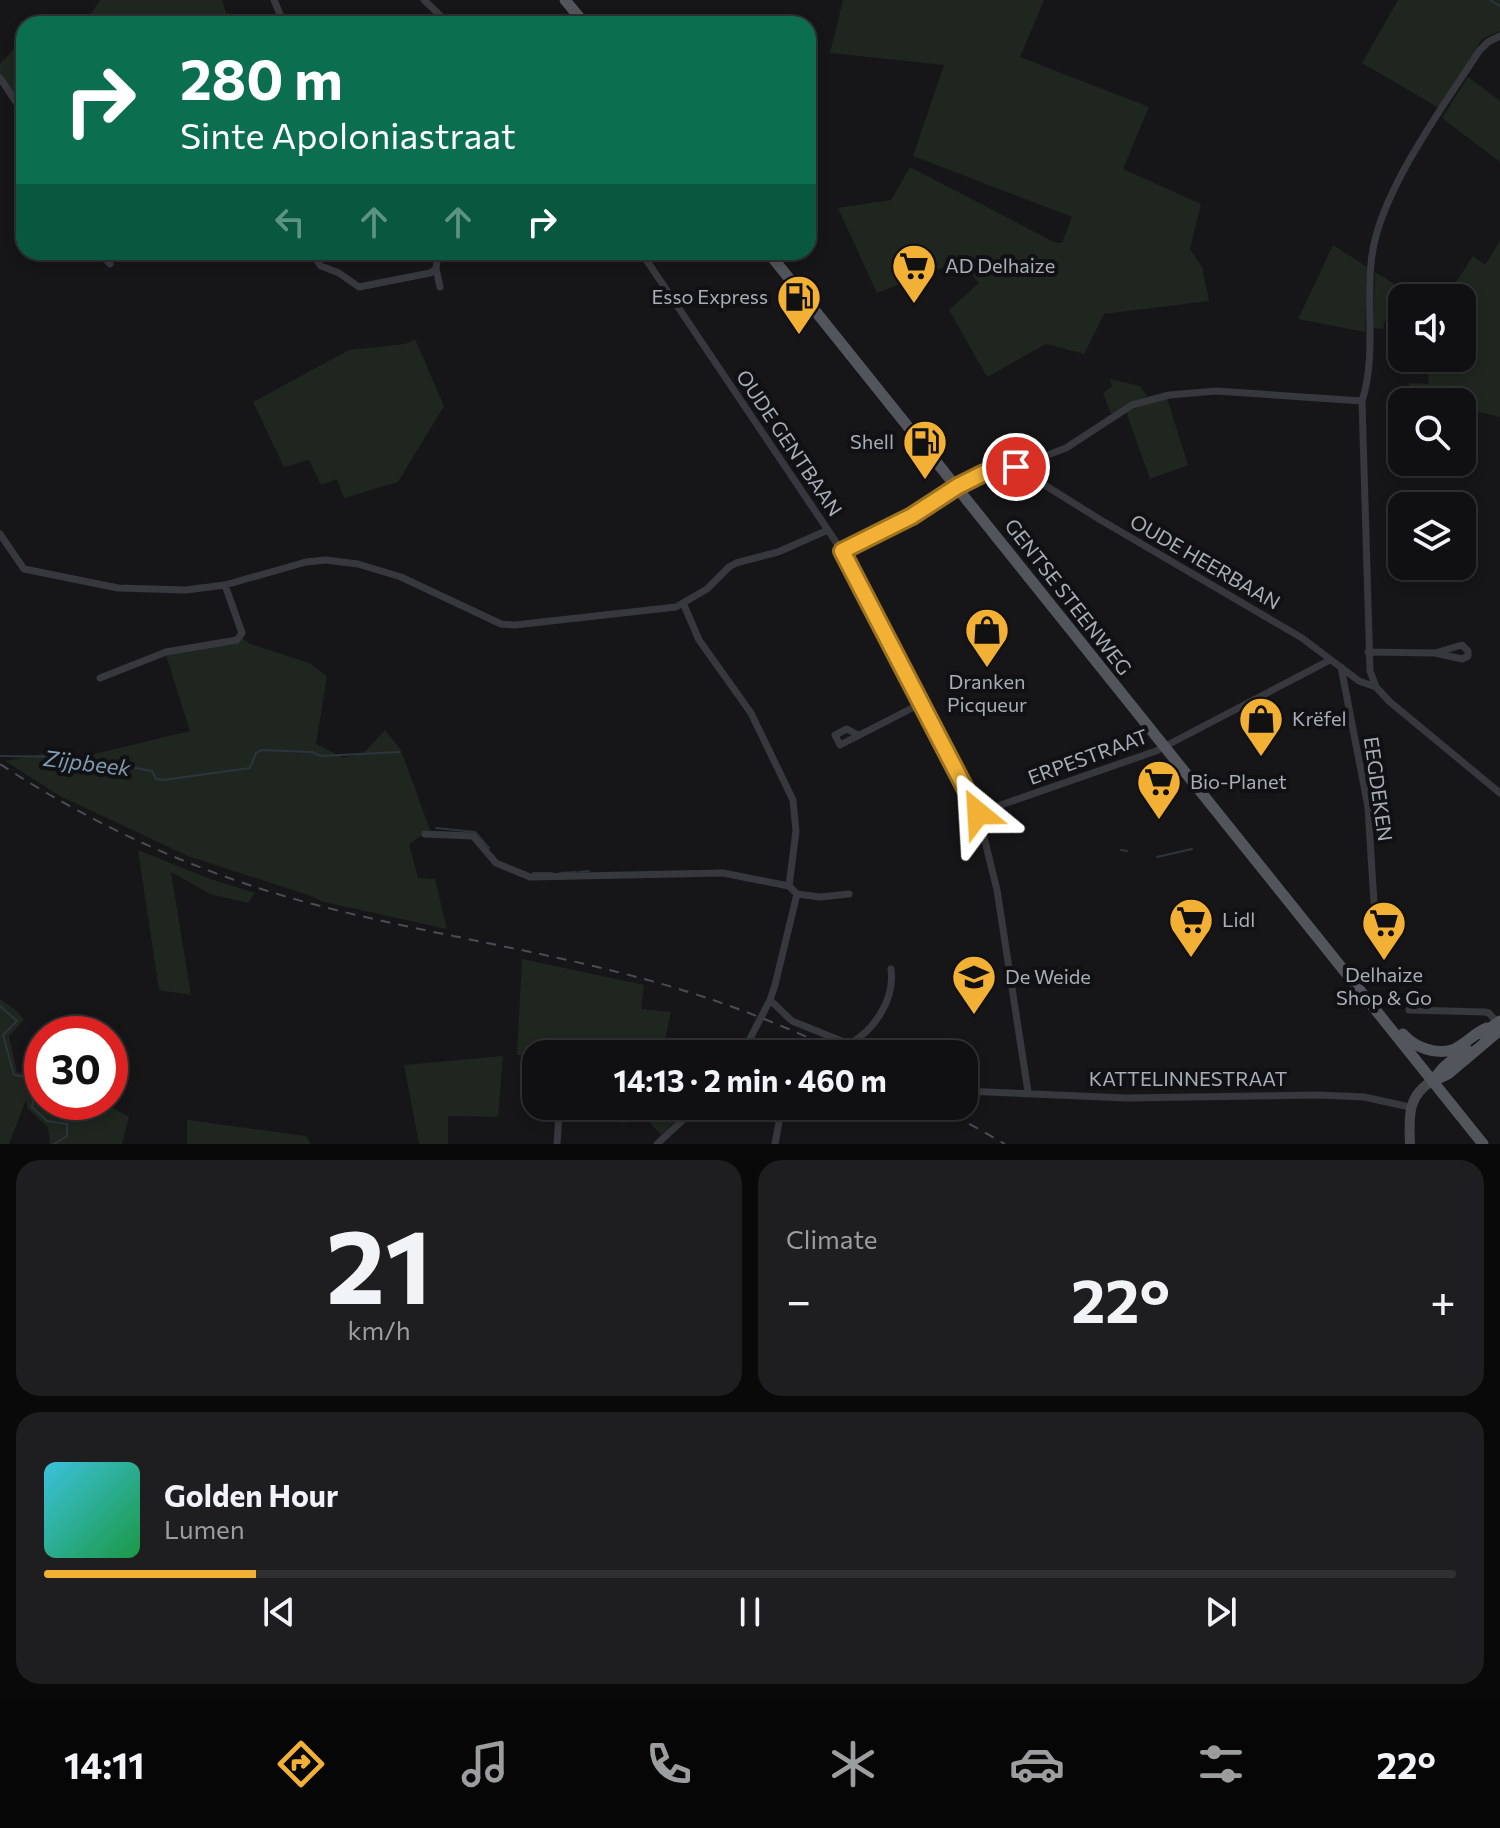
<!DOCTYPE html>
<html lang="en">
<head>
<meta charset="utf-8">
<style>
	body { margin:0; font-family:Commissioner,sans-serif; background:#1e1e20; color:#f1f3f6; height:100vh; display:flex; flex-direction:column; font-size:30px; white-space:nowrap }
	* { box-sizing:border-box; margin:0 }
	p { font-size:26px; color:#9c9d9f }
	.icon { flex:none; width:44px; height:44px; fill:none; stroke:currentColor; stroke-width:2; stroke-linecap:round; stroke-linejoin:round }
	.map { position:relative; height:1144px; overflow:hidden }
	.side { display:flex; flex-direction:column; gap:16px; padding:16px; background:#09090a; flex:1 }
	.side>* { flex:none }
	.top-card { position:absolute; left:16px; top:16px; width:800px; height:244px; border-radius:24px; box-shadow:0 4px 12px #0003,0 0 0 2px #303032; background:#0b6e4f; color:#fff; overflow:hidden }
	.buttons { position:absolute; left:1388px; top:284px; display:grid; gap:16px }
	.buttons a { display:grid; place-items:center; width:88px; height:88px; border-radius:16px; background:#101012; box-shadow:0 4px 12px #0003,0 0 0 2px #303032; font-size:40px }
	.speed { position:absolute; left:24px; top:1016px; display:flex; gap:16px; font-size:40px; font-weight:700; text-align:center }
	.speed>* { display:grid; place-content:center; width:104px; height:104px; border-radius:50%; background:#101012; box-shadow:0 4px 12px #0003,0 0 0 2px #303032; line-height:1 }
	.speed .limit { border:12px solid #d22; background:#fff; color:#111 }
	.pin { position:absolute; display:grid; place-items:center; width:68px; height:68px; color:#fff; margin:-34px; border:4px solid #fff; border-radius:50%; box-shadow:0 2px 8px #0007 }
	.me { position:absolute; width:88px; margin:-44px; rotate:333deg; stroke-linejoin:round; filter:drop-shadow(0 0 6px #0008) }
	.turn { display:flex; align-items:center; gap:28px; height:168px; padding:0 32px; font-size:36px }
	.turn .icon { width:104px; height:104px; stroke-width:2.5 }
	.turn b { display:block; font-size:56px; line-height:68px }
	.lanes { display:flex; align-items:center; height:76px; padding:0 32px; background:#0003; justify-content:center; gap:40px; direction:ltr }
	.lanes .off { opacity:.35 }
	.big { font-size:60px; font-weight:700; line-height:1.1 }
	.side .tile { flex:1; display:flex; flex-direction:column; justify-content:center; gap:12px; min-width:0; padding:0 28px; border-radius:24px; background:#1e1e20 }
	.side .dial { align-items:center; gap:0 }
	.dial b { font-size:104px; line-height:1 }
	.song { display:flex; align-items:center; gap:24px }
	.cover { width:96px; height:96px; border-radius:12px; background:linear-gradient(135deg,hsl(190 70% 55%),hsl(140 70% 35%)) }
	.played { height:8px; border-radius:4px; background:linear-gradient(90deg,#f2b134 15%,#303032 15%) }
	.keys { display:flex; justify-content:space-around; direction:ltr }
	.heat { display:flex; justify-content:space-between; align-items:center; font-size:44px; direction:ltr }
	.side .tiles { flex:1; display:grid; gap:16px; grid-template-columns:1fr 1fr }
	.tile:last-child { grid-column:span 2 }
	.trip { position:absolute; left:522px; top:1040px; width:456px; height:80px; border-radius:24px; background:#101012; box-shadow:0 4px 12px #0003,0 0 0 2px #303032; font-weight:700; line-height:80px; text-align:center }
	.menu { display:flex; height:128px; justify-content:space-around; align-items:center; background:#060607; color:#9c9d9f }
	.menu .icon { width:56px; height:56px }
	.menu .on { color:#f2b134 }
	.menu b { font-size:36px; color:#f1f3f6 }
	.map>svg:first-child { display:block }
	.green { fill:#1e261f }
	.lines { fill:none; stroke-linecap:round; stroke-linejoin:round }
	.stream { stroke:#2c353c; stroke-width:2 }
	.street { stroke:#37383d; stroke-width:7 }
	.secondary { stroke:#45474d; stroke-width:10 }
	.primary { stroke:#53555c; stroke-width:11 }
	.rail { stroke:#4a4c52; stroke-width:2; stroke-dasharray:10 8; stroke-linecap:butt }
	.route-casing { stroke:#9d7322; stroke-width:20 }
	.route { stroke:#f2b134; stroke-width:14 }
	.labels { text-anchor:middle; stroke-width:8; stroke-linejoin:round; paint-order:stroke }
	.poi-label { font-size:20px; fill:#a8adb8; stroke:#111113; text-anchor:start }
	.street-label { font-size:20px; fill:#a8adb8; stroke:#111113 }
	.water-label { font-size:22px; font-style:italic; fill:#7f9bb3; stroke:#111113 }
</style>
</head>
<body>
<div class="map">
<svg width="1500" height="1144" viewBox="0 0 1500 1144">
	<rect width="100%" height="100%" fill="#161618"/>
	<path class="green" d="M100,0h122l8,24h-146z
		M843,0h201l-24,57 129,50 -26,62 78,35 -11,45 12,18 7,34 -105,13 -20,40 -38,-10 -59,33 -38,-67 30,-27 -19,-22 -83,32 -39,-85 53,-8 19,-33 146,76h6l10,-26 -159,-61 31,-91 -114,-12z
		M1398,0h102v31l-18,8 -43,69 -77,-45z
		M24,38v77l-24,-37v-14z
		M1468,77l32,24v61l-58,-44z
		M1500,241v176l-38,-9v-6h-53v-19l19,1 1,-26h33v-60h-16l27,-42 12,9z
		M1333,245l34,22 -2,65 -67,-13z
		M1375,272l32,20 -22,28 -2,9 -10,-1z
		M415,339l29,67 -46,76 -54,16 -7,-19 -16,6 -12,-25 -25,7 -31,-65 96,-52 56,-6z
		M1110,379l30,7 7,10 -36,18 -8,-21 9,-7z
		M1167,398l21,67 -38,14 -24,-68z
		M241,637l9,7 59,19 18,13 -11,68 28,14 22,-7 19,-21 16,20 29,80 -21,14 9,34 17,1 12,50 -127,-28 -6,-4 -126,-41 -128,-60 -55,-35 42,-8 39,3 104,-25 -25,-79z
		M138,850l72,29 45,14 -7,10 -38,-9 -39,-22 20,123 -32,-5z
		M522,959l122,26 -3,24 30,3 -9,42 -145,1z
		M0,999l17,12 7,9 -15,16 8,36 25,4v26h60l27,15 -7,27h-72l-2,-17 -20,-18 -2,-9 -17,44h-9z
		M503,1056l-5,61 -50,-1v28h-29l-15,-79z
		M621,1106h70l-30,29 -13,-15 -28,3z
		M187,1120l119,16 5,8h-124z"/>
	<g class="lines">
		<path class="stream" d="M1490,0l10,6
			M0,756l76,1 76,14 4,8 7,1 87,-12 6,-15 6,-3 50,2 9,4 78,-4
			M436,828l39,4 14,16
			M1121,850l6,1
			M1157,857l35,-8
			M579,872l10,-1
			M533,873h19
			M560,873l16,-1
			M0,1006l17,15 -14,14 11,40 28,5
			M42,1094l-8,4 -2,9 15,14 20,3v12l-13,8"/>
		<path class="street" d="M274,0l10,24
			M424,0l25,24
			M1500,36l-12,6 -9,9c-36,56 -98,139 -107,204 -7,47 5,100 -10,146l8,270 6,16 14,15 110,91
			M0,78l24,36
			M99,252l11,12
			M311,252l10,14 18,7 20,14 71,-14 6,-4
			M438,252l-2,17 4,18
			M641,252l201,299 136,262 19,77 31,202
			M133,253l3,-1
			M1016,467l83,52 203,119 57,43 17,6
			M0,534l24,35 94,19 68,2 39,-5 81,-23 20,-2 32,4 43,13 100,47 14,1 161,-18 31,-18 22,-22 7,-4 42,-11 50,-22
			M842,551l70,-35 72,-43 32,-6 50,-19 66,-43 37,-10 47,-4 146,10
			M684,605l15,35 52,73 42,87 3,31 -7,55
			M1368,652l67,1 27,-8 6,6v5l-6,3 -27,-6
			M1341,667l27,140 6,96 8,12
			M100,678l66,-26 71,-12 5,-7 -17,-48
			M858,735l-11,-6 -12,6 5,10 82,-42
			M978,813l178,-62 174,-91
			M425,834l48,2 23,27 34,14 193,-4 66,13
			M797,894l23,3 29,-3
			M770,1000l22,21 57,23c26,-14 46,-45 42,-75
			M1409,1010l76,2 4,1 10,12
			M742,1054l28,-54 5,-15 22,-91 -8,-8
			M964,1091l162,7 192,-3 46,2 46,10
			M920,1106l20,12
			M557,1144l2,-30
			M657,1144l41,-38
			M775,1144l7,-38"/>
		<path class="secondary" d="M1410,1144c-1,-27 -3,-48 22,-63"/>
		<path class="primary" d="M565,0l20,24
			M768,252l715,892
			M1403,1034c11,13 32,21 49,16 13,-5 22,-17 35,-22
			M1482,1034l18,-13
			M1437,1079l11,-5 52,-44
			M1432,1081l11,-13 23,-20"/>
		<path class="rail" d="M0,764c90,59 187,104 291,134 112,32 229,48 342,78 73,19 143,45 210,78
			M938,1106l67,38"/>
	</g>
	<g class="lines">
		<g class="route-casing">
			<path id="route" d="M978,813l-136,-262 70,-35 46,-30 26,-13 32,-6"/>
		</g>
		<use href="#route" class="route"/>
	</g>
	<defs>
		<g id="supermarket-pin" transform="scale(2.3)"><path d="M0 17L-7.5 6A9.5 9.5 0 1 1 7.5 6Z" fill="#f2b134" stroke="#111113"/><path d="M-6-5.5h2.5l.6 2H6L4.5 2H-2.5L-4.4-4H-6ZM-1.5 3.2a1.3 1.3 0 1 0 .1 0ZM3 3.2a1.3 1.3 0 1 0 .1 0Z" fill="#111"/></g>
		<g id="fuel-pin" transform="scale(2.3)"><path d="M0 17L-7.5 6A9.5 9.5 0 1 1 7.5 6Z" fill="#f2b134" stroke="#111113"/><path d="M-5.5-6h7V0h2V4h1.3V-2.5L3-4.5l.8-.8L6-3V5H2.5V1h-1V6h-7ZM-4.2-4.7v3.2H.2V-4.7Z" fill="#111"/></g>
		<g id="shop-pin" transform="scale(2.3)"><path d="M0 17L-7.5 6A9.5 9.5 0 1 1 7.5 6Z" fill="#f2b134" stroke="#111113"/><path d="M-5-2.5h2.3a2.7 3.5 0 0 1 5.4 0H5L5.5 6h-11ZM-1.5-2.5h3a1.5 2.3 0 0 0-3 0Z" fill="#111"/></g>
		<g id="school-pin" transform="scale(2.3)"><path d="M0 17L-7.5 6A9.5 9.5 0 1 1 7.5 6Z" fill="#f2b134" stroke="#111113"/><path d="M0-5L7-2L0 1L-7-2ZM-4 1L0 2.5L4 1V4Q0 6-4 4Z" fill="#111"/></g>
	</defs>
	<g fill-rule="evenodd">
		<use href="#supermarket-pin" x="914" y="266"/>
		<use href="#fuel-pin" x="799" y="297"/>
		<use href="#fuel-pin" x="925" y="442"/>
		<use href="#shop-pin" x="987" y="630"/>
		<use href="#shop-pin" x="1261" y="719"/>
		<use href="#supermarket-pin" x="1159" y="782"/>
		<use href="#supermarket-pin" x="1191" y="920"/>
		<use href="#supermarket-pin" x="1384" y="923"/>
		<use href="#school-pin" x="974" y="977"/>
	</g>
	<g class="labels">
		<g class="poi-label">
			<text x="945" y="273">AD Delhaize</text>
			<text x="768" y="304" text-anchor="end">Esso Express</text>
			<text x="894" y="449" text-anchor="end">Shell</text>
			<text x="987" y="689" text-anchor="middle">Dranken<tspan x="987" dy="23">Picqueur</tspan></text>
			<text x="1292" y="726">Krëfel</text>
			<text x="1190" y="789">Bio-Planet</text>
			<text x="1222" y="927">Lidl</text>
			<text x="1384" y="982" text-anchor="middle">Delhaize<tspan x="1384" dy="23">Shop &amp; Go</tspan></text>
			<text x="1005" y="984">De Weide</text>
		</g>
		<g class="street-label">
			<text transform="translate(789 443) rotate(56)" y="7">OUDE GENTBAAN</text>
			<text transform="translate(1205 562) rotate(30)" y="7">OUDE HEERBAAN</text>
			<text transform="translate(1068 597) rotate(52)" y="7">GENTSE STEENWEG</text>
			<text transform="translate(1088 757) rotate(-20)" y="7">ERPESTRAAT</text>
			<text transform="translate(1378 789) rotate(82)" y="7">EEGDEKEN</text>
			<text x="1188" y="1086">KATTELINNESTRAAT</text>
		</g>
		<g class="water-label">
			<text transform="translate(87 763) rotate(7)" y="8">Zijpbeek</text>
		</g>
	</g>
</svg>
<div class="buttons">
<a><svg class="icon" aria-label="sound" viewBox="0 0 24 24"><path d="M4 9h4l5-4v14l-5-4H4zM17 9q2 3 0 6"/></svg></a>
<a><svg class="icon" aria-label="search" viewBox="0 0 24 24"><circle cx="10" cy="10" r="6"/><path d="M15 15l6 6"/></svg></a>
<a><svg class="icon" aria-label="layers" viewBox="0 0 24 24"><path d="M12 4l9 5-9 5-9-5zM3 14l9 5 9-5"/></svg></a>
</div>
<div class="speed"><div class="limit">30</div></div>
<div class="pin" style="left:1016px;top:467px;background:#d93025"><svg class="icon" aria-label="arrive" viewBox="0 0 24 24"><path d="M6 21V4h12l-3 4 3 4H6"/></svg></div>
<svg class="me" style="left:978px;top:813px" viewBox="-20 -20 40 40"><path d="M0-17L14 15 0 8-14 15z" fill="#f2b134" stroke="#fff" stroke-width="4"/></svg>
<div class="trip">14:13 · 2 min · 460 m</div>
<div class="top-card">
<div class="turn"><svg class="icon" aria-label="right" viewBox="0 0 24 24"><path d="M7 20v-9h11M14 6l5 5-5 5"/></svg><div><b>280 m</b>Sinte Apoloniastraat</div></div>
<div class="lanes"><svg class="icon off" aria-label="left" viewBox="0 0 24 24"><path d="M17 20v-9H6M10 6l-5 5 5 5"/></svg><svg class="icon off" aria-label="ahead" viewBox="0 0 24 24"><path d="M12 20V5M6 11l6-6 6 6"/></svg><svg class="icon off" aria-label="ahead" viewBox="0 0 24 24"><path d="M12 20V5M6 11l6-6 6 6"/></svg><svg class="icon" aria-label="right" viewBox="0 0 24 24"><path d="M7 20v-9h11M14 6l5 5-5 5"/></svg></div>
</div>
</div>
<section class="side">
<div class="tiles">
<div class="tile dial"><b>21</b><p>km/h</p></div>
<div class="tile"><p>Climate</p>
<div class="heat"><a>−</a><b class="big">22°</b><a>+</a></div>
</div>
<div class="tile">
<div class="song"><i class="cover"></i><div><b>Golden Hour</b><p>Lumen</p></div></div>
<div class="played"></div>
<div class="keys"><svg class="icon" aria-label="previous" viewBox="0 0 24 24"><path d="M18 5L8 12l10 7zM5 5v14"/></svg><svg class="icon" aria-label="pause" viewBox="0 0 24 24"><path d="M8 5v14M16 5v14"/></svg><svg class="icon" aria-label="next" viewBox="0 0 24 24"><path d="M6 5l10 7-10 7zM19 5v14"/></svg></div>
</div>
</div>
</section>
<nav class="menu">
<b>14:11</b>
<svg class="icon on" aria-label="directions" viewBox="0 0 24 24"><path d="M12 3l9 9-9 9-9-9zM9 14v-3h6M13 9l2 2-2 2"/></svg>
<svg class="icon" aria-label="music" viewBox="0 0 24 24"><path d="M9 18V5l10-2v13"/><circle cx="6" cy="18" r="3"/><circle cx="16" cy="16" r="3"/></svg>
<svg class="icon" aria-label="phone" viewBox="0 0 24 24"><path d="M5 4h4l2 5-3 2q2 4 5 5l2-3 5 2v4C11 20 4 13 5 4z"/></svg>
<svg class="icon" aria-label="climate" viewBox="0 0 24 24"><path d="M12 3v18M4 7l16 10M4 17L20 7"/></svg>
<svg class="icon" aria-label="car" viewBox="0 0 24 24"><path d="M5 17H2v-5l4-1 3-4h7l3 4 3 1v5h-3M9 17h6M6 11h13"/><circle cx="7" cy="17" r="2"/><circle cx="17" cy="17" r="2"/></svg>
<svg class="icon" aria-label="filters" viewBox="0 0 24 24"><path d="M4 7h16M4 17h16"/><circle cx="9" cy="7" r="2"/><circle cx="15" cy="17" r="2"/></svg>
<b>22°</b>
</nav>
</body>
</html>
